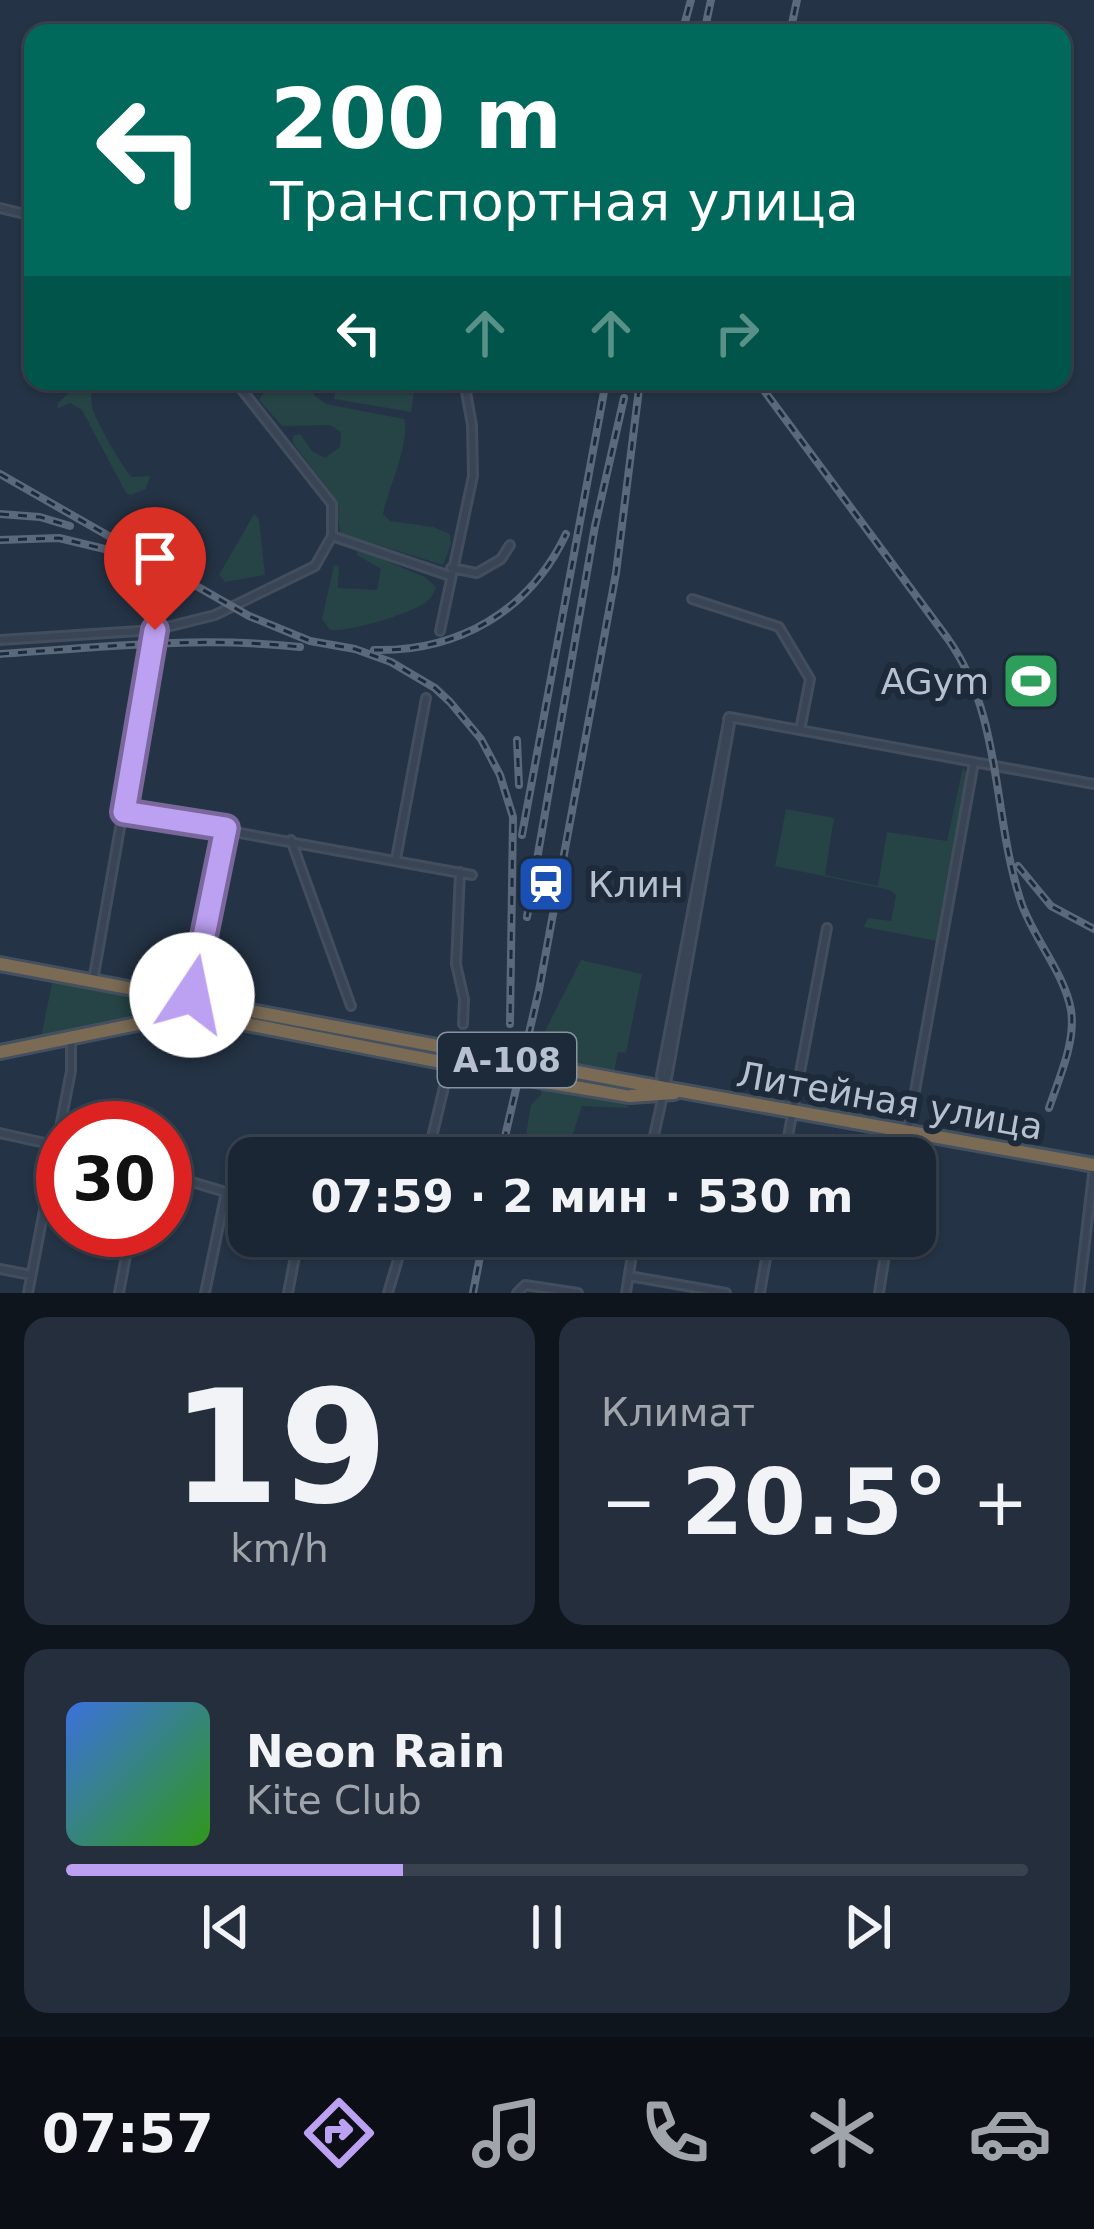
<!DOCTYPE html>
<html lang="ru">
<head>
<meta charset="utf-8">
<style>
	body { margin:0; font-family:"DejaVu Sans",sans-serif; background:#242e3c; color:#f1f3f6; height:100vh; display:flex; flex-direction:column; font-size:45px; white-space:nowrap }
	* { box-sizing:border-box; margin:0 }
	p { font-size:39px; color:#a0a5ac }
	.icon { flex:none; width:66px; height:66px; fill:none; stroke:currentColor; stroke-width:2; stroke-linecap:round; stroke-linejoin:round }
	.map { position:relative; height:1293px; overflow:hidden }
	.side { display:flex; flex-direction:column; gap:24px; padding:24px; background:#0f151d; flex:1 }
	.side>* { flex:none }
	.banner { position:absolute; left:24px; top:24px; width:1047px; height:366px; border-radius:24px; box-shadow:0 3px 9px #0004,0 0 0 3px #39434f; background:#00695c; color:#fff; overflow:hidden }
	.speed { position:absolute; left:36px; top:1101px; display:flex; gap:24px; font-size:60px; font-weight:700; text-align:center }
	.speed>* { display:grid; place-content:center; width:156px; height:156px; border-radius:50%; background:#1b2634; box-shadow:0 3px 9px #0004,0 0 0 3px #39434f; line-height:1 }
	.speed .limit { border:18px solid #d22; background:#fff; color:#111 }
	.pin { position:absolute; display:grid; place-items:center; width:102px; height:102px; color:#fff; margin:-123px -51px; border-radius:50% 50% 50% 0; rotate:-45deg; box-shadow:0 0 12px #0007 }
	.pin .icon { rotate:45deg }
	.me { position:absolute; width:132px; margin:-66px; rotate:11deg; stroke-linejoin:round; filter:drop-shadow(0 0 9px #0008) }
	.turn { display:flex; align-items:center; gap:42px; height:252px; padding:0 48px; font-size:54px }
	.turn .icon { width:156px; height:156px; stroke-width:2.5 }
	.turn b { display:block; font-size:84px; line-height:102px }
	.lanes { display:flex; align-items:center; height:114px; padding:0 48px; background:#0003; justify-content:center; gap:60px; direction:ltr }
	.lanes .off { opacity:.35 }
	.big { font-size:90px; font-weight:700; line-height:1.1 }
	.side .tile { flex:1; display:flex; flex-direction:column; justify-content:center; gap:18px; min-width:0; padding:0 42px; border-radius:24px; background:#242e3c }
	.side .dial { align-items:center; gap:0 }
	.dial b { font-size:156px; line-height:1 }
	.song { display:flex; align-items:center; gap:36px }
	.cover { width:144px; height:144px; border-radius:18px; background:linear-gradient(135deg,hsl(220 70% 55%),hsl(110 70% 35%)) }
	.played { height:12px; border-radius:6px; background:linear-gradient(90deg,#bca0f2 35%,#39434f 35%) }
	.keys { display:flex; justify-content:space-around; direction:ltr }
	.heat { display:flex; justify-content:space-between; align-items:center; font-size:66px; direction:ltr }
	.side .tiles { flex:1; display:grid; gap:24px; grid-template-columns:1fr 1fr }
	.tile:last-child { grid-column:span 2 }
	.trip { position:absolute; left:228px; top:1137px; width:708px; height:120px; border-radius:24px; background:#1b2634; box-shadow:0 3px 9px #0004,0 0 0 3px #39434f; font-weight:700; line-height:120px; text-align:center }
	.tabs { display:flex; height:192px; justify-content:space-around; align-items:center; background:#0b0f15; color:#a0a5ac }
	.tabs .icon { width:84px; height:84px }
	.tabs .active { color:#bca0f2 }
	.tabs b { font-size:54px; color:#f1f3f6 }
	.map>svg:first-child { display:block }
	.green { fill:#264446 }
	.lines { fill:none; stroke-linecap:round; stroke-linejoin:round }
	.minor-casing { stroke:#424e5e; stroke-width:12 }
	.highway-casing { stroke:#43505f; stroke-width:18 }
	.minor { stroke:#394554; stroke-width:6 }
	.highway { stroke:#7b6b55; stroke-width:12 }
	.rail-casing { stroke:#5a697c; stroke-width:8 }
	.rail { stroke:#1d2a3a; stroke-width:3; stroke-dasharray:9; stroke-linecap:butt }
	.highway-bridge-casing { stroke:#43505f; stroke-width:18; stroke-linecap:butt }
	.highway-bridge { stroke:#7b6b55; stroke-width:12 }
	.route-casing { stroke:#7a689d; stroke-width:30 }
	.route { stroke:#bca0f2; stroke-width:21 }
	.labels { text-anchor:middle; stroke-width:12; stroke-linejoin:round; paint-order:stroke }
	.shield { fill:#1d2a3a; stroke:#8893a2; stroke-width:3 }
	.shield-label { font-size:33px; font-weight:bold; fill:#b6c0ce }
	.poi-label { font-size:36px; fill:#b6c0ce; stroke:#1d2a3a; text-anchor:end }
	.street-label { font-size:36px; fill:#b6c0ce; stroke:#1d2a3a }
</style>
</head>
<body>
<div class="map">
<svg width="1094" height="1293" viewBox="0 0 1094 1293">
	<rect width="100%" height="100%" fill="#243345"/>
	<path class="green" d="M82,381h11c-1,8 -3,21 0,29 3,11 32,62 39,67l18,-1 -4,13 -15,6 -5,-2 -44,-83 -12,-7 -13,6 1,-6z
		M290,381h24v14l12,9 78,15c7,22 -16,70 -21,95l7,7 43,6 17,7 1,10 -8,21 -103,-32 -4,-33 -43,-57v-7l7,-2 12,17 13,7 15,-11 1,-15 -11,-7 -48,1 -23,-26 5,-8 20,1z
		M337,381h79l-5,31 -77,-13z
		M254,514l5,5 6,56 -40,7 -6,-7z
		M357,549l68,28 11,10c-3,7 -4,11 -11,16 -17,11 -75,29 -95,27l-8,-11 12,-54 5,1 -1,22 39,2 4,-21 -24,-14z
		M963,767l4,7 -30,167 -73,-14 4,-9 23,3 5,-26 -6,-5 -115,-24 11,-57 48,9 -9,57 53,11 9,-54 60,9z
		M581,960l61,14 -16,79 -8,-1 -4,20 -70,-14 -14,-10 3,-7 10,-6z
		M53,979l87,17 5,4 1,13 -105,24z
		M539,1085l84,16 6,7 -47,-2 -17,52h-43l9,-53 11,-11z"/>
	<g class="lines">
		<g class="minor-casing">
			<path id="minor" d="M0,208l33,8
				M332,536l118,40
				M451,568l26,5 24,-14 9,-14
				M692,599l87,28 31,52 -10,51
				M440,631l33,-155 -1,-51 -8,-44
				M0,640l155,-10 60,-15 100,-49 17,-30v-32l-97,-123
				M124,812l348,63
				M291,840l60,166
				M396,859l30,-161
				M460,872l-4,92 8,35 -1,25
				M93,981l62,-351
				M191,1000l35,-172
				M663,1087l-2,-12 68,-358 365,67
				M0,1133l63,14
				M427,1158l18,-75
				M649,1158l19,-85 62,-349 -2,-5
				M784,1158l43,-230
				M903,1158l71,-396
				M165,1174l84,25
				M0,1269l31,6
				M629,1276l97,17
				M28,1293l43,-222v-30
				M119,1293l12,-63
				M205,1293l21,-101
				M288,1293l11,-57
				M388,1293l17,-57
				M517,1293l8,-8 53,8
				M626,1293l9,-57
				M760,1293l10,-57
				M879,1293l9,-57
				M1079,1293l15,-127"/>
		</g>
		<g class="highway-casing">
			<path id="highway" d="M0,964l384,72
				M0,1052l176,-36 25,-1 178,35
				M545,1082l85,14 44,-3
				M631,1082l463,83"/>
		</g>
		<use href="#minor" class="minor"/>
		<use href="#highway" class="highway"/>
		<g class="rail-casing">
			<path id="rail" d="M682,33l9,-33
				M704,33l7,-33
				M790,33l7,-33
				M757,381l191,258c55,78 44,175 73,263 12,36 43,70 50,108 5,32 -12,68 -22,98
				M0,474l249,142 61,25 45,8 36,13 44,26 15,14 31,37 19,36 13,42 -3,207
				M0,514l40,3 30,9
				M0,540l59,-2 54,13
				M374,650c84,2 156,-39 192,-116
				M0,654c100,-7 201,-18 300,-7
				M517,740l2,45
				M522,835l84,-454
				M1018,866l33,40 43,23
				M527,917l68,-391 29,-128
				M500,1158l39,-168 77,-417 24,-192
				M473,1293l11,-57"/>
		</g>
		<use href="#rail" class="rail"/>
		<g class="highway-bridge-casing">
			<path id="highway-bridge" d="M384,1036l247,46
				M379,1050l166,32"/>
		</g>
		<use href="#highway-bridge" class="highway-bridge"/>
	</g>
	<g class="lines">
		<g class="route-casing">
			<path id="route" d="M155,630l-31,182 102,16 -34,167"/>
		</g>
		<use href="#route" class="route"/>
	</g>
	<defs>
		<g id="stadium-square" transform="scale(3)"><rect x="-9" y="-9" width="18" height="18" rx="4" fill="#2e9e5b" stroke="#1d2a3a"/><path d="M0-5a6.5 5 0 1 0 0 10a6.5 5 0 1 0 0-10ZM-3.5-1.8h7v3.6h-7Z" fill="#fff"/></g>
		<g id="station-square" transform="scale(3)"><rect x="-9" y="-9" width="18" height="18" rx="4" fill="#1a4fb4" stroke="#1d2a3a"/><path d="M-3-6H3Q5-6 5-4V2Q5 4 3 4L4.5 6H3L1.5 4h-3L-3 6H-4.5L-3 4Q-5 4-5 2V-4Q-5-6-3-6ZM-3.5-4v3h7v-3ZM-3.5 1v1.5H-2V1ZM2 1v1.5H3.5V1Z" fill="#fff"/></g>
	</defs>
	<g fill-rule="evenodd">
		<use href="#stadium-square" x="1031" y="681"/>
		<use href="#station-square" x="546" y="884"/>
	</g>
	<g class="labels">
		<rect class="shield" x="438" y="1033" width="138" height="54" rx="9"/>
		<g class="shield-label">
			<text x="507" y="1072">А-108</text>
		</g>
		<g class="poi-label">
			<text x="989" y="694">AGym</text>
			<text x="588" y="897" text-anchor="start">Клин</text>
		</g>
		<g class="street-label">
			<text transform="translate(890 1100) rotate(10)" y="13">Литейная улица</text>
		</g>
	</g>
</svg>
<div class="speed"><div class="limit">30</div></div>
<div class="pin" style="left:155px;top:630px;background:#d93025"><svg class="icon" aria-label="arrive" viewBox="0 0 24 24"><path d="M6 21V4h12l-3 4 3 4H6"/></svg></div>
<svg class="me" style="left:192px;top:995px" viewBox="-20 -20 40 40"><circle r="19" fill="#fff"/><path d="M0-13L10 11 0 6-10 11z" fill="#bca0f2"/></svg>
<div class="trip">07:59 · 2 мин · 530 m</div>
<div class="banner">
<div class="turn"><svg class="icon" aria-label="left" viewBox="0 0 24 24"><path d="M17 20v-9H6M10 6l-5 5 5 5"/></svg><div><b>200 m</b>Транспортная улица</div></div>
<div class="lanes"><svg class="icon" aria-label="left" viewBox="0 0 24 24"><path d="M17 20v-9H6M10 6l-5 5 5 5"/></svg><svg class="icon off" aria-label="ahead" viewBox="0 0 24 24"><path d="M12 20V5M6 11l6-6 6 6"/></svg><svg class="icon off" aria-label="ahead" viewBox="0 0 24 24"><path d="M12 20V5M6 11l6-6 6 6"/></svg><svg class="icon off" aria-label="right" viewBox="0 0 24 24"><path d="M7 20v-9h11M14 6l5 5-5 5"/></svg></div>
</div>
</div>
<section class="side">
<div class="tiles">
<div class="tile dial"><b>19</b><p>km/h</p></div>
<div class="tile"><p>Климат</p>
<div class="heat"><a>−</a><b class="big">20.5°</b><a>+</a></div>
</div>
<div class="tile">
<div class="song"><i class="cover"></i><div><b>Neon Rain</b><p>Kite Club</p></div></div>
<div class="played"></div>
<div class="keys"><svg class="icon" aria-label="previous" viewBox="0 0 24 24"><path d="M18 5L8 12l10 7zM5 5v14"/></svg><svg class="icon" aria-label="pause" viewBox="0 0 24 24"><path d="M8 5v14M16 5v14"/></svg><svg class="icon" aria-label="next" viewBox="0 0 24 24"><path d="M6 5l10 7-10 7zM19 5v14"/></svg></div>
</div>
</div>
</section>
<nav class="tabs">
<b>07:57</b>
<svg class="icon active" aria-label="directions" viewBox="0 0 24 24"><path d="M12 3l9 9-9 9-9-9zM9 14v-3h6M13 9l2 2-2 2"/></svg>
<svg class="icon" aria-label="music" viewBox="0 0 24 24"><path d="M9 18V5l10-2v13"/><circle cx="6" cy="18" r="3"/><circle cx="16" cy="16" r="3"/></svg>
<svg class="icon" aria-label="phone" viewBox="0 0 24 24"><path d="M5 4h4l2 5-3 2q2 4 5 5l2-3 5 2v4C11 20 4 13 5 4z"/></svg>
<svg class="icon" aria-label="climate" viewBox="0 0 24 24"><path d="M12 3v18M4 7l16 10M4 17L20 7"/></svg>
<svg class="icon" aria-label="car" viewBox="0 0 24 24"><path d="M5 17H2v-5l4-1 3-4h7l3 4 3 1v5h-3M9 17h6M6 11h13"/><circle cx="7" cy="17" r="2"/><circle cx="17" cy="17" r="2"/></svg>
</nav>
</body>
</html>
